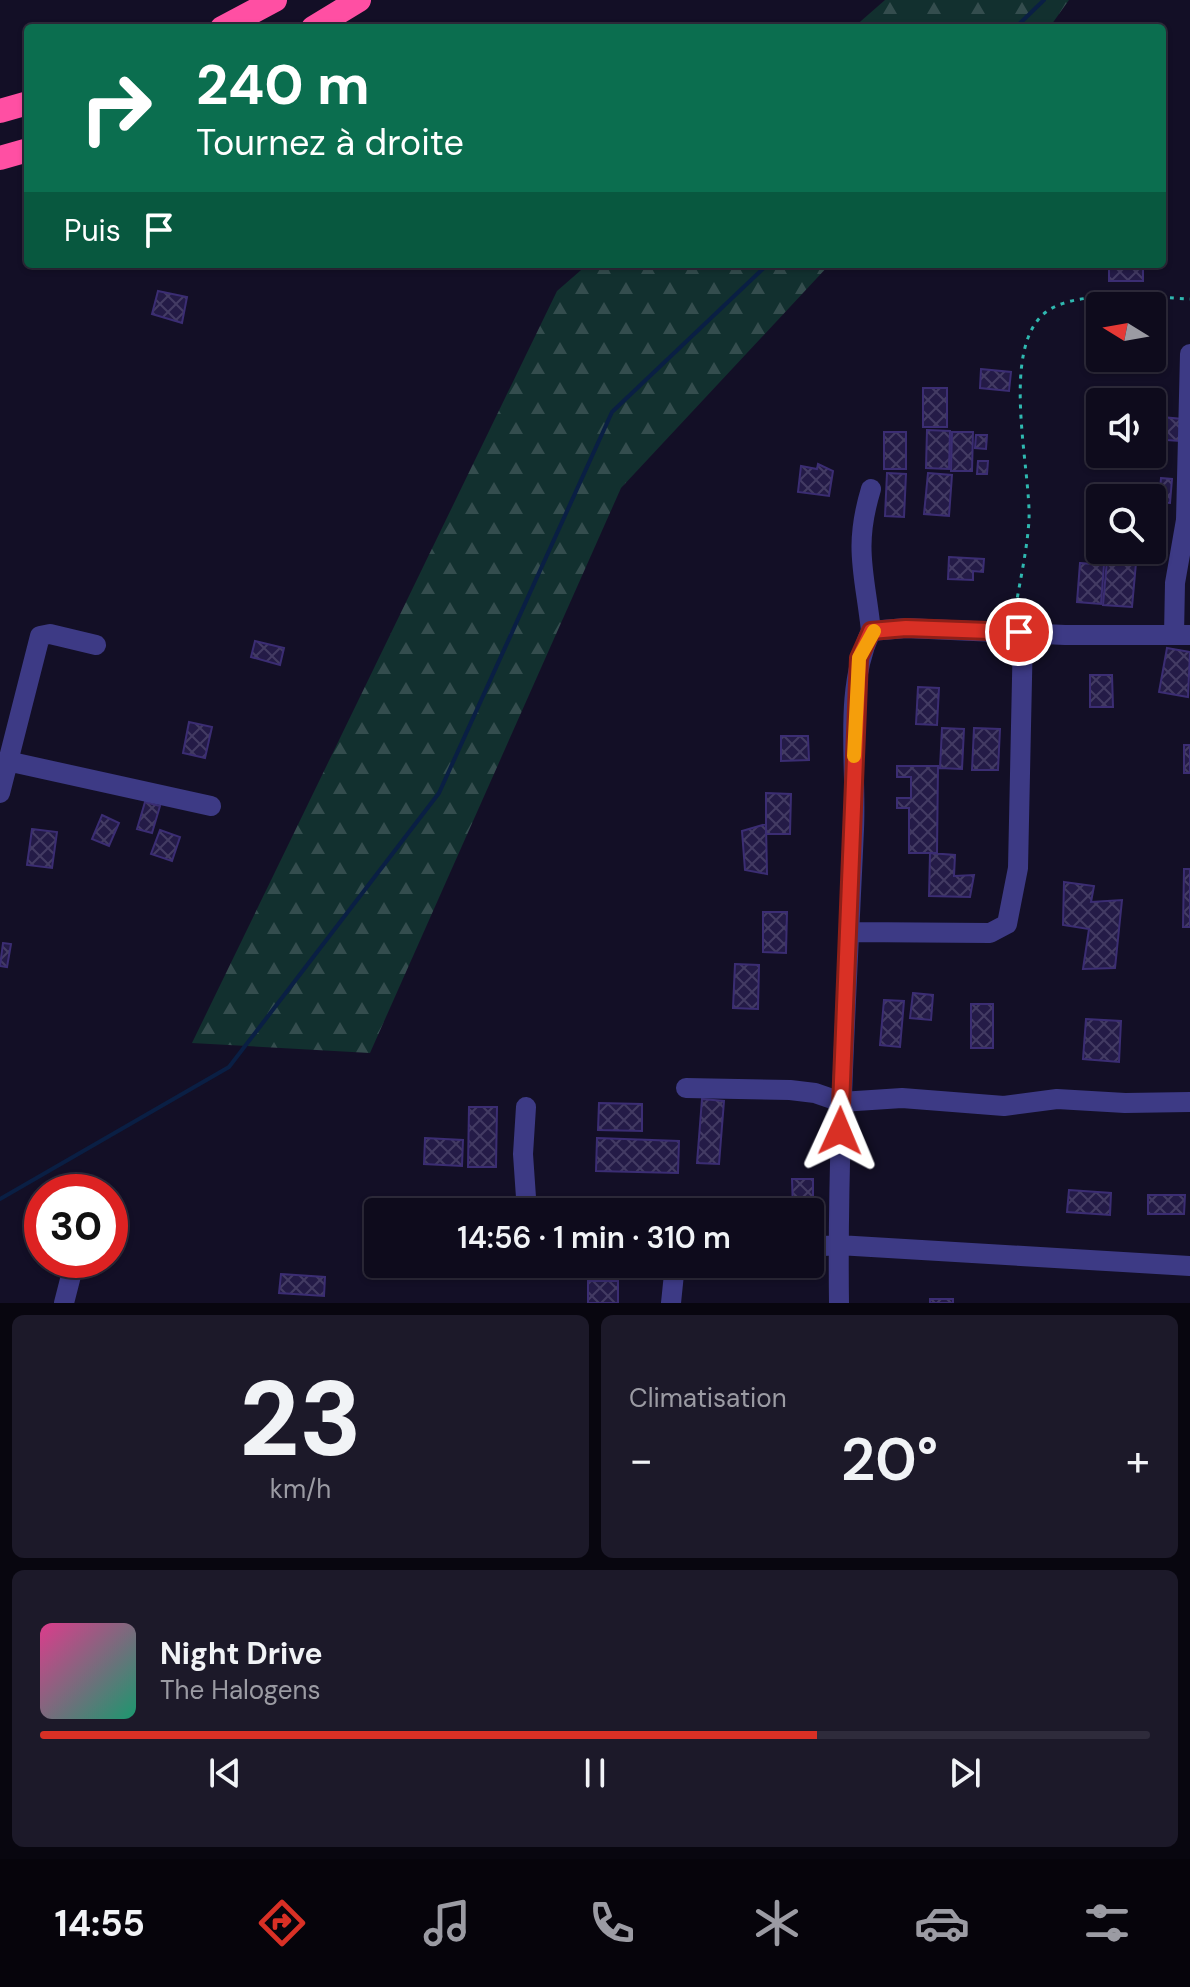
<!DOCTYPE html>
<html lang="fr">
<head>
<meta charset="utf-8">
<style>
	body { margin:0; font-family:"DM Sans",sans-serif; background:#1c1929; color:#f1f3f6; height:100vh; display:flex; flex-direction:column; font-size:30px; white-space:nowrap }
	* { box-sizing:border-box; margin:0 }
	p { font-size:26px; color:#9b9ba3 }
	.icon { flex:none; width:44px; height:44px; fill:none; stroke:currentColor; stroke-width:2; stroke-linecap:round; stroke-linejoin:round }
	.map { position:relative; height:1303px; overflow:hidden }
	.sheet { display:flex; flex-direction:column; gap:12px; padding:12px; background:#08060f; flex:1 }
	.sheet>* { flex:none }
	.top-card { position:absolute; left:24px; top:24px; width:1142px; height:244px; border-radius:8px; box-shadow:0 2px 6px #0004,0 0 0 2px #2e2b3b; background:#0b6e4f; color:#fff; overflow:hidden }
	.needle { width:52px; rotate:281deg }
	.fabs { position:absolute; left:1086px; top:292px; display:grid; gap:16px }
	.fabs a { display:grid; place-items:center; width:80px; height:80px; border-radius:8px; background:#0e0b1c; box-shadow:0 2px 6px #0004,0 0 0 2px #2e2b3b; font-size:40px }
	.speed { position:absolute; left:24px; top:1174px; display:flex; gap:16px; font-size:40px; font-weight:700; text-align:center }
	.speed>* { display:grid; place-content:center; width:104px; height:104px; border-radius:50%; background:#0e0b1c; box-shadow:0 2px 6px #0004,0 0 0 2px #2e2b3b; line-height:1 }
	.speed .limit { border:12px solid #d22; background:#fff; color:#111 }
	.pin { position:absolute; display:grid; place-items:center; width:68px; height:68px; color:#fff; margin:-34px; border:4px solid #fff; border-radius:50%; box-shadow:0 2px 8px #0007 }
	.me { position:absolute; width:88px; margin:-44px; rotate:1deg; stroke-linejoin:round; filter:drop-shadow(0 0 6px #0008) }
	.turn { display:flex; align-items:center; gap:28px; height:168px; padding:0 40px; font-size:36px }
	.turn .icon { width:104px; height:104px; stroke-width:2.5 }
	.turn b { display:block; font-size:56px; line-height:68px }
	.then { display:flex; align-items:center; height:76px; padding:0 40px; background:#0003; gap:16px; font-size:30px }
	.big { font-size:60px; font-weight:600; line-height:1.1 }
	.sheet .widget { flex:1; display:flex; flex-direction:column; justify-content:center; gap:12px; min-width:0; padding:0 28px; border-radius:12px; background:#1c1929 }
	.sheet .dial { align-items:center; gap:0 }
	.dial b { font-size:104px; line-height:1 }
	.song { display:flex; align-items:center; gap:24px }
	.cover { width:96px; height:96px; border-radius:12px; background:linear-gradient(135deg,hsl(330 70% 55%),hsl(160 70% 35%)) }
	.played { height:8px; border-radius:4px; background:linear-gradient(90deg,#d93025 70%,#2e2b3b 70%) }
	.keys { display:flex; justify-content:space-around; direction:ltr }
	.heat { display:flex; justify-content:space-between; align-items:center; font-size:44px; direction:ltr }
	.sheet .tiles { flex:1; display:grid; gap:12px; grid-template-columns:1fr 1fr }
	.widget:last-child { grid-column:span 2 }
	.trip { position:absolute; left:364px; top:1198px; width:460px; height:80px; border-radius:8px; background:#0e0b1c; box-shadow:0 2px 6px #0004,0 0 0 2px #2e2b3b; font-weight:600; line-height:80px; text-align:center }
	.menu { display:flex; height:128px; justify-content:space-around; align-items:center; background:#06040b; color:#9b9ba3 }
	.menu .icon { width:56px; height:56px }
	.menu .on { color:#d93025 }
	.menu b { font-size:36px; color:#f1f3f6 }
	.map>svg:first-child { display:block }
	.forest { fill:url(#forest-firs) }
	.lines { fill:none; stroke-linecap:round; stroke-linejoin:round }
	.stream { stroke:#0a1f44; stroke-width:4 }
	.building { fill:url(#building-cross-hatch); stroke:#3b2d73; stroke-width:2 }
	.path { stroke:#2fb8b0; stroke-width:3; stroke-dasharray:4 6; stroke-linecap:butt }
	.minor { stroke:#3d3a85; stroke-width:20 }
	.highway { stroke:#ff4fa3; stroke-width:24 }
	.route-casing { stroke:#8d1f18; stroke-width:20 }
	.route { stroke:#d93025; stroke-width:14 }
	.slow { stroke:#f59e0b; stroke-width:14 }
</style>
</head>
<body>
<div class="map">
<svg width="1190" height="1303" viewBox="0 0 1190 1303">
	<defs>
		<pattern id="forest-firs" width="22" height="20" patternUnits="userSpaceOnUse" patternTransform="scale(2)"><rect width="22" height="20" fill="#12302f"/><path d="M5 1l3.5 6h-7zM16 11l3.5 6h-7z" fill="#344d4e"/></pattern>
		<pattern id="building-cross-hatch" width="8" height="8" patternUnits="userSpaceOnUse" patternTransform="scale(2)"><rect width="8" height="8" fill="#241b47"/><path d="M0 0l8 8M0 8l8-8" fill="none" stroke="#433b63"/></pattern>
	</defs>
	<rect width="100%" height="100%" fill="#130f26"/>
	<path class="forest" d="M885,0h184l-20,28h-196z
		M588,264h242l-209,224 -251,565 -178,-10 365,-752z"/>
	<g class="lines">
		<path class="stream" d="M1015,28l29,-28
			M0,1199l229,-132 210,-274 173,-381 156,-148"/>
	</g>
	<path class="building" d="M1109,264h34v17h-34z
		M158,291l29,6 -5,26 -30,-9z
		M981,369l30,3 -2,19 -29,-3z
		M923,388h24v39h-24z
		M1152,416l30,3 -2,22 -28,-2z
		M927,430l23,1 -1,38 -23,-1z
		M884,432h22v37h-22z
		M952,432h21l-1,39h-21z
		M976,435h11l-1,14 -11,-1z
		M978,461h10l-1,13h-10z
		M818,464l15,7 -4,25 -31,-4 3,-26 16,3z
		M887,473l19,1 -2,43 -19,-1z
		M928,473l24,2 -3,41 -25,-2z
		M1161,478l11,1 -2,24 -11,-1z
		M949,557l35,2 -1,13 -10,-1v9l-25,-1z
		M1107,560l29,3 -4,44 -29,-2z
		M1080,563l24,2 -3,39 -24,-2z
		M255,641l29,7 -4,17 -29,-8z
		M1167,648l23,4 -2,45 -29,-5z
		M1090,675h22l1,32h-23z
		M918,687l21,1 -2,37 -21,-1z
		M189,722l23,5 -7,31 -22,-5z
		M942,728l22,1 -2,40 -22,-1z
		M974,728l26,1 -2,41h-26z
		M781,736h27l1,24 -28,1z
		M1184,745h6v28h-6z
		M897,766h41l-1,87h-28v-45h-12v-10h14v-21h-14z
		M766,793l25,1 -1,40h-24z
		M145,802l15,4 -8,27 -15,-4z
		M102,815l17,8 -10,23 -17,-7z
		M766,824l1,50 -22,-4 -3,-39z
		M32,829l25,3 -5,36 -25,-3z
		M160,830l20,7 -8,24 -21,-7z
		M930,853l25,2 -1,21 20,-1 -4,22 -41,-1z
		M1184,869h6v58h-7z
		M1064,882l30,4 -3,16 31,-2 -7,68 -32,1 6,-40 -26,-4z
		M763,912h24l-1,41 -23,-1z
		M3,943l8,1 -4,23 -7,-1z
		M735,964l24,1 -1,44 -25,-1z
		M913,993l20,2 -2,25 -21,-2z
		M884,1000l20,1 -4,46 -20,-2z
		M971,1004h22v44h-22z
		M1086,1019l35,2 -2,41 -36,-3z
		M702,1099l22,2 -5,63 -22,-1z
		M599,1103l43,1v27l-44,-1z
		M469,1107h28l-1,60h-28z
		M425,1138l38,2 -1,26 -38,-2z
		M597,1138l82,3 -1,32 -82,-2z
		M792,1179h21v32h-20z
		M1069,1190l42,3 -1,22 -43,-3z
		M1148,1195h37l-1,19h-36z
		M281,1274l44,3 -1,19 -45,-3z
		M588,1281h30v22h-30z
		M930,1299h23v4h-23z"/>
	<g class="lines">
		<path class="path" d="M1014,617c5,-32 13,-65 15,-97 2,-51 -30,-172 17,-208 30,-23 107,-15 144,-13"/>
		<path class="minor" d="M871,489c-18,59 -6,85 0,142l35,-3 159,7h125
			M1174,635l1,-52 11,-63 4,-166
			M7,761l204,45
			M0,793l40,-157 10,-2 46,11
			M850,932l140,1 17,-9 11,-56 5,-236
			M686,1088l104,2 25,3 26,9 61,-4 102,8 53,-7 68,4 65,-1
			M526,1107l-3,47 4,58
			M810,1247l28,-2 352,21
			M64,1303l11,-43
			M671,1303l4,-39
			M839,1303c-2,-158 8,-316 15,-474 3,-66 -11,-137 17,-198"/>
		<path class="highway" d="M222,28l53,-28
			M313,28l46,-28
			M0,111l28,-8
			M0,158l28,-8"/>
	</g>
	<g class="lines">
		<g class="route-casing">
			<path id="route" d="M840,1131l19,-473 12,-27 35,-3 113,4"/>
		</g>
		<use href="#route" class="route"/>
		<path class="slow" d="M854,756l5,-98 15,-27"/>
	</g>
</svg>
<div class="fabs">
<a><svg class="needle" viewBox="-14 -14 28 28"><path d="M0-13l5 13h-10z" fill="#e53935"/><path d="M0 13l5-13h-10z" fill="#9b9ba3"/></svg></a>
<a><svg class="icon" aria-label="sound" viewBox="0 0 24 24"><path d="M4 9h4l5-4v14l-5-4H4zM17 9q2 3 0 6"/></svg></a>
<a><svg class="icon" aria-label="search" viewBox="0 0 24 24"><circle cx="10" cy="10" r="6"/><path d="M15 15l6 6"/></svg></a>
</div>
<div class="speed"><div class="limit">30</div></div>
<div class="pin" style="left:1019px;top:632px;background:#d93025"><svg class="icon" aria-label="arrive" viewBox="0 0 24 24"><path d="M6 21V4h12l-3 4 3 4H6"/></svg></div>
<svg class="me" style="left:840px;top:1131px" viewBox="-20 -20 40 40"><path d="M0-17L14 15 0 8-14 15z" fill="#d93025" stroke="#fff" stroke-width="4"/></svg>
<div class="trip">14:56 · 1 min · 310 m</div>
<div class="top-card">
<div class="turn"><svg class="icon" aria-label="right" viewBox="0 0 24 24"><path d="M7 20v-9h11M14 6l5 5-5 5"/></svg><div><b>240 m</b>Tournez à droite</div></div>
<div class="then">Puis<svg class="icon" aria-label="arrive" viewBox="0 0 24 24"><path d="M6 21V4h12l-3 4 3 4H6"/></svg></div>
</div>
</div>
<section class="sheet">
<div class="tiles">
<div class="widget dial"><b>23</b><p>km/h</p></div>
<div class="widget"><p>Climatisation</p>
<div class="heat"><a>−</a><b class="big">20°</b><a>+</a></div>
</div>
<div class="widget">
<div class="song"><i class="cover"></i><div><b>Night Drive</b><p>The Halogens</p></div></div>
<div class="played"></div>
<div class="keys"><svg class="icon" aria-label="previous" viewBox="0 0 24 24"><path d="M18 5L8 12l10 7zM5 5v14"/></svg><svg class="icon" aria-label="pause" viewBox="0 0 24 24"><path d="M8 5v14M16 5v14"/></svg><svg class="icon" aria-label="next" viewBox="0 0 24 24"><path d="M6 5l10 7-10 7zM19 5v14"/></svg></div>
</div>
</div>
</section>
<nav class="menu">
<b>14:55</b>
<svg class="icon on" aria-label="directions" viewBox="0 0 24 24"><path d="M12 3l9 9-9 9-9-9zM9 14v-3h6M13 9l2 2-2 2"/></svg>
<svg class="icon" aria-label="music" viewBox="0 0 24 24"><path d="M9 18V5l10-2v13"/><circle cx="6" cy="18" r="3"/><circle cx="16" cy="16" r="3"/></svg>
<svg class="icon" aria-label="phone" viewBox="0 0 24 24"><path d="M5 4h4l2 5-3 2q2 4 5 5l2-3 5 2v4C11 20 4 13 5 4z"/></svg>
<svg class="icon" aria-label="climate" viewBox="0 0 24 24"><path d="M12 3v18M4 7l16 10M4 17L20 7"/></svg>
<svg class="icon" aria-label="car" viewBox="0 0 24 24"><path d="M5 17H2v-5l4-1 3-4h7l3 4 3 1v5h-3M9 17h6M6 11h13"/><circle cx="7" cy="17" r="2"/><circle cx="17" cy="17" r="2"/></svg>
<svg class="icon" aria-label="filters" viewBox="0 0 24 24"><path d="M4 7h16M4 17h16"/><circle cx="9" cy="7" r="2"/><circle cx="15" cy="17" r="2"/></svg>
</nav>
</body>
</html>
